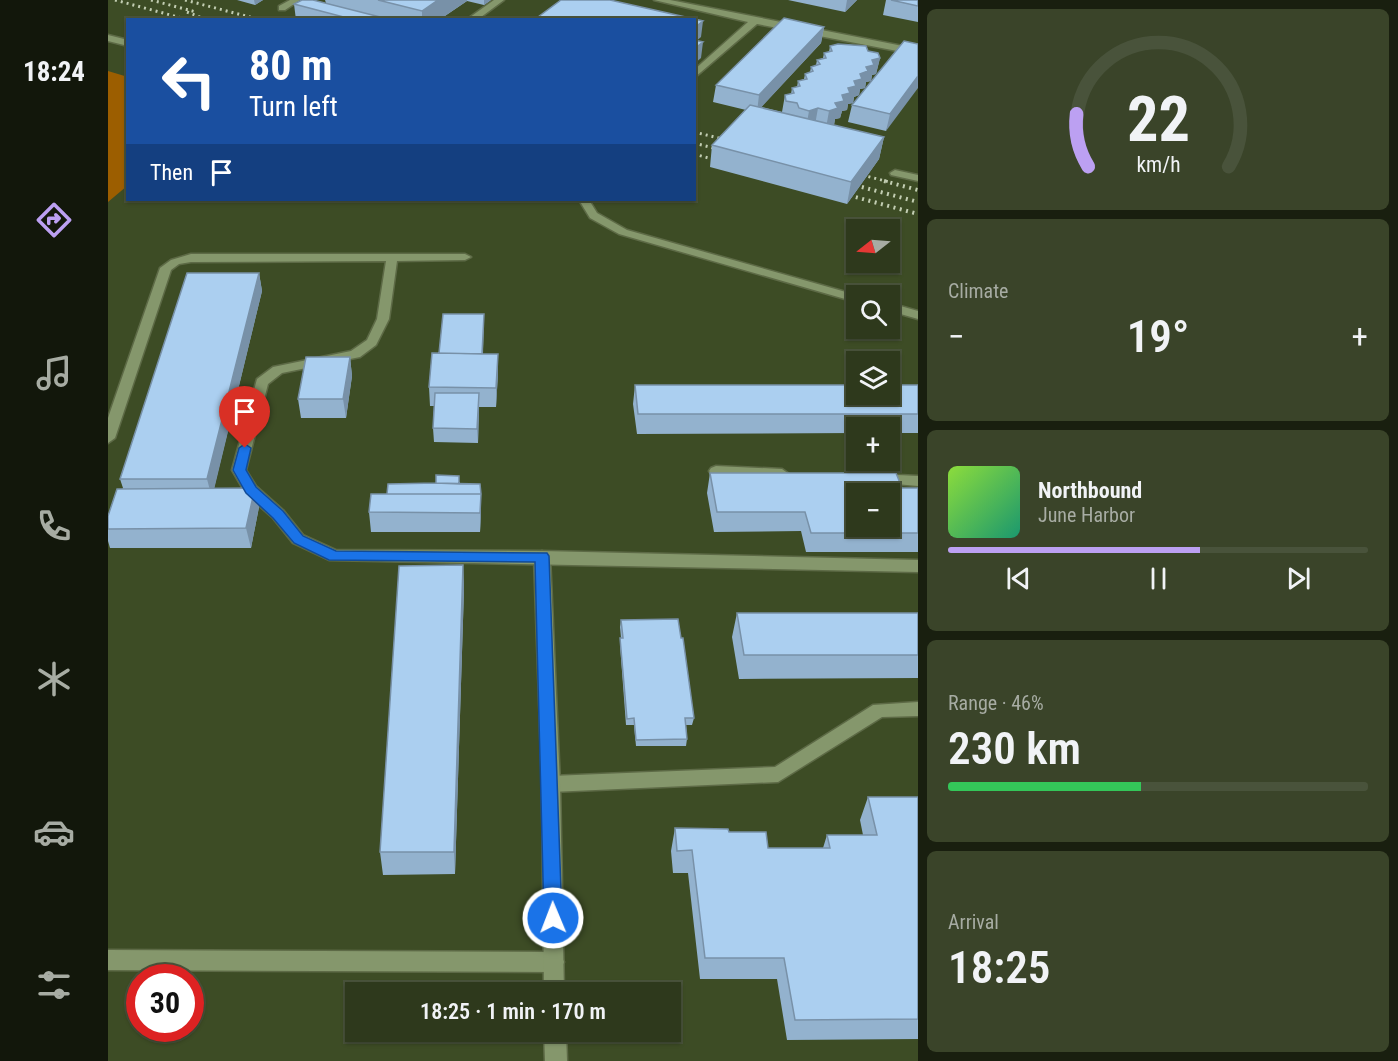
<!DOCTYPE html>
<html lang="en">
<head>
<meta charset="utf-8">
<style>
	body { margin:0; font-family:"Roboto Condensed",sans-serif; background:#3a4429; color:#f1f3f6; height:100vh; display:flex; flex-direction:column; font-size:22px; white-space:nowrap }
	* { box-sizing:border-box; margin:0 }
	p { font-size:20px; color:#a7aca3 }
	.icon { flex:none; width:33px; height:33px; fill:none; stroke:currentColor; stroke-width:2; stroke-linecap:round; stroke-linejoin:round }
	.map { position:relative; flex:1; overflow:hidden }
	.side { display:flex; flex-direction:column; gap:9px; padding:9px; background:#191f0f; width:480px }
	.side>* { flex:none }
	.guide { position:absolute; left:18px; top:18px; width:570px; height:183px; border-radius:0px; box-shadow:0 2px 4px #0004,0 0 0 2px #49533b; background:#1a4fa0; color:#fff; overflow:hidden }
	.needle { width:39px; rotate:253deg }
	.fabs { position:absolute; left:738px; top:219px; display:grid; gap:12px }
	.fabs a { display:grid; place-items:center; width:54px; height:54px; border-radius:0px; background:#2e391c; box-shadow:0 2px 4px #0004,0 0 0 2px #49533b; font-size:30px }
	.speed { position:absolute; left:18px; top:964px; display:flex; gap:12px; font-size:30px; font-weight:700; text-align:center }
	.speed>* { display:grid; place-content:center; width:78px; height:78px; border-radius:50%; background:#2e391c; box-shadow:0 2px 4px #0004,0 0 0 2px #49533b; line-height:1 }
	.speed .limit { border:9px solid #d22; background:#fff; color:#111 }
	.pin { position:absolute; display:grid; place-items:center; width:51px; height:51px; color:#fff; margin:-62px -26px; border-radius:50% 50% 50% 0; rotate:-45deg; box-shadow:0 0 6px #0007 }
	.pin .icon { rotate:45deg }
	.me { position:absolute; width:66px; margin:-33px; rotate:359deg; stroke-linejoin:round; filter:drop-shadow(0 0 4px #0008) }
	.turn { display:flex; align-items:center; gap:21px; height:126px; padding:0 24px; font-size:27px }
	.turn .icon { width:78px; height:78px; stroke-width:2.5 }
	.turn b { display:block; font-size:42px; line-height:51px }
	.then { display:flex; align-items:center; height:57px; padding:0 24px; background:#0003; gap:12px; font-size:22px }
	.big { font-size:45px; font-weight:600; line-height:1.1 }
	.side .card { flex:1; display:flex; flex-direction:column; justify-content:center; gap:9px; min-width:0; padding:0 21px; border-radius:9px; background:#3a4429 }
	.side .dial { align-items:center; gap:0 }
	.dial svg { height:156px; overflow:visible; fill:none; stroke:#49533b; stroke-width:7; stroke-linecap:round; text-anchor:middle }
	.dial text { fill:#f1f3f6; stroke:none }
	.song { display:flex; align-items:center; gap:18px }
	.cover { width:72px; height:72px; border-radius:9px; background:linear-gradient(135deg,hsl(90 70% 55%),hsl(160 70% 35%)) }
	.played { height:6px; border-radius:3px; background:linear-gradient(90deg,#bca0f2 60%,#49533b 60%) }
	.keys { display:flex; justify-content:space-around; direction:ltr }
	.heat { display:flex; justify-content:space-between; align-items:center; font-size:33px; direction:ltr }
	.charge { height:9px; border-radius:4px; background:linear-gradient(90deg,#34c759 46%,#49533b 0) }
	.trip { position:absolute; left:237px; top:982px; width:336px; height:60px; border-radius:0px; background:#2e391c; box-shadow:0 2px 4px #0004,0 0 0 2px #49533b; font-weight:600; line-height:60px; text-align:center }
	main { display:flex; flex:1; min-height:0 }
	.dock { display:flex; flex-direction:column; width:108px; justify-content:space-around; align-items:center; background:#12170b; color:#a7aca3 }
	.dock .icon { width:42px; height:42px }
	.dock .active { color:#bca0f2 }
	.dock b { font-size:27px; color:#f1f3f6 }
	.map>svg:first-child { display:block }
	.forest { fill:#9c5e00 }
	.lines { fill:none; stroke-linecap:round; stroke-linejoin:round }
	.service-casing { stroke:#5d6a46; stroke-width:3 }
	.minor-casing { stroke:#5d6a46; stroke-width:3 }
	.service { fill:#85976c; fill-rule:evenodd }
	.minor { fill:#85976c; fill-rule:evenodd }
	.rail-far1 { stroke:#c2cdb2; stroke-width:3; stroke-dasharray:2 4; stroke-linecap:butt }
	.rail { stroke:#c2cdb2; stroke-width:4; stroke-dasharray:2 4.5; stroke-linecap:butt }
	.wall { fill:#93b2ce }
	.shaded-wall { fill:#7891a8 }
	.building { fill:#abcff0; stroke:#7891a8; stroke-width:1.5; fill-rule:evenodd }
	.route { fill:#1a73e8; stroke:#114b97; stroke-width:1.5 }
</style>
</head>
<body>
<main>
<nav class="dock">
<b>18:24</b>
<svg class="icon active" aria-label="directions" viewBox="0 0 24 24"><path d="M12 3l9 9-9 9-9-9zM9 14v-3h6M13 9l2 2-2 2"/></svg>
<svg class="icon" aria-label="music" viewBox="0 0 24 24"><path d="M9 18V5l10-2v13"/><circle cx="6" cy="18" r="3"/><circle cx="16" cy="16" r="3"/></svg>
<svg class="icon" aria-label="phone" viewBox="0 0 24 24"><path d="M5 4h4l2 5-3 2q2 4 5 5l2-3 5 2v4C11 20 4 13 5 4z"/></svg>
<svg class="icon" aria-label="climate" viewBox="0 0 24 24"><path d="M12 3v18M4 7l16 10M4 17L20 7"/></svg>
<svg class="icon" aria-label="car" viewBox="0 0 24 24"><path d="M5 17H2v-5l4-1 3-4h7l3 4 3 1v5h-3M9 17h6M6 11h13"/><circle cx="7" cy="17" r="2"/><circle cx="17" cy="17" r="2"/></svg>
<svg class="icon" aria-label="filters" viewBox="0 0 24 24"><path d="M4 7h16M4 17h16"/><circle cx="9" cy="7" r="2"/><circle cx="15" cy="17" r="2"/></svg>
</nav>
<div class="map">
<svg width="810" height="1061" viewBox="0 0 810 1061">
	<rect width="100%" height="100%" fill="#3d4c25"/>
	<path class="forest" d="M0,71l20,6 -1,109 -19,16z"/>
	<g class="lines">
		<g class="service-casing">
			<path id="service" d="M182,0h10l-15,10h-6v-4z
				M386,0h10l-27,20h-11z
				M546,0h16l248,49v6l-161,-31 -63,54v-8l54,-48z
				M0,35l20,5v6l-20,-5z
				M787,170l23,5v6l-27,-6 -1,-2z
				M471,200h10l8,13 30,17 233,66h-4v6l-4,-1 -233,-67 -29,-16z
				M83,254h274l6,3 -6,3 -68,1 -8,58 -13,26 -16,12 -78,16 -14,11 -22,86 10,16 27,24 20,25 33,15 206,1 376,9v12l-589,-12 -36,-17 -20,-25 -27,-24 -14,-24 25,-91 16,-12 78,-16 16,-11 10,-21 9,-58 -195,1 -12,2 -8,6 -56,168 -7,5v-25l52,-150 11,-8z
				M782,303l28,8v8l-28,-8z
				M608,466l66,3 7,5 -7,5 -71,-5 -2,-3 2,-3z
				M770,474l40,2v10l-45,-4 -2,-3z
				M810,702v14l-36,1 -104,65 -227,10 -6,-3 -3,-5 3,-5 6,-3 224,-9 98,-62z
				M0,950l446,2 7,3 3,7 -3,7 -7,3 -446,-2z"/>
		</g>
		<g class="minor-casing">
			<path id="minor" d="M434,551l5,2 3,4 10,227 4,209h-20l-2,-209 -8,-227 3,-4z
				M436,1032h22l1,29h-22z"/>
		</g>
		<use href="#service" class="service"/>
		<use href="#minor" class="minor"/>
		<path class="rail-far1" d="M7,0l74,20
			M43,0l45,12
			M77,0l76,20
			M79,12l20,8
			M586,132l41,10
			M586,143l35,9
			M586,154l33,9
			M743,172l38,10"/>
		<path class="rail" d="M776,181l34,9
			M735,182l75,20
			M729,192l81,22"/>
	</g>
	<path class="wall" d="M129,0h26l-8,5z
		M217,0h166l-7,5 -17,-4 -28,19h-143l-2,-16 32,-1z
		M680,0h69l-12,12z
		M778,0h32v22l-35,-7z
		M716,27l-3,16 -60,64 21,5 3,-17 6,-1 1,-6 5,-1 1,-6 6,-2 1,-5 5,-2 1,-5 5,-2 1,-5 6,-2 1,-5 5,-1 1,-6 38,5 12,7 -4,16 -4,1 -1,6 -5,1 -1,6 -5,1 -1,6 -5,2 -1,6 -5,1 -1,6 -5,1 -2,7 -5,1 -1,6 50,12 -5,22 -32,45 -137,-37 2,-22 34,-35 -33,-8 3,-17z
		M810,44l-32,87 -38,-9 4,-17z
		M151,273l3,18 -48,197 45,19 -8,41h-141l-2,-7v-25l15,-28 -3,-9z
		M376,314l-1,40h15v19l-2,34h-17l-1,36 -44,-1 -1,-14 1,-22h-4l-1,-19 10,-34z
		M242,357l2,19 -6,42h-45l-3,-19z
		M527,385h283v48h-28v-5h-34v5l-219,1 -4,-30z
		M602,473l192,15h16v64h-112l-5,-21 -87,1 -7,-39z
		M352,484l21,29 -1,19h-109l-2,-20 18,-18z
		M355,565l1,24 -9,285 -72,1 -3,-23z
		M629,613h181v65l-179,1 -7,-42z
		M513,620l60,18 13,80 -2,7h-6l1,14 -1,7h-50l-2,-21h-8l-6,-80v-7h1l-1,-11z
		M760,797h50v242l-131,1 -10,-61h-77l-12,-106h-15l-2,-22 4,-23 54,4 39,16h55l4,-13h36l-3,-15z"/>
	<path class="shaded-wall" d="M146,0h9l-8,5z
		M330,0h29v1l-28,19h-17v-9z
		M376,0h7l-7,5z
		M739,0h10l-12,12z
		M595,21l-2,16 -7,6v-15z
		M716,27l-3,16 -64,69 2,-17z
		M595,42l-2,16 -7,6v-15z
		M772,58l-4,16 -4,1 -1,6 -5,1 -1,6 -5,1 -1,6 -5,2 -1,6 -5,1 -1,6 -5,1 -2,7 -5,1 -1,6 -8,3 3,-17 43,-51z
		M810,76v12l-32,43 4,-17z
		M710,108l-3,17 -9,3 3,-17z
		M776,137l-5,22 -32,45 4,-22z
		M151,273l3,18 -50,207 -5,-19z
		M390,354v19l-2,34v-19z
		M242,357l2,19 -6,42 -3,-19z
		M371,393v14l-1,36 -1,-14z
		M147,488l4,19 -8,41 -5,-20z
		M373,494v19l-1,19v-19z
		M355,565l1,24 -9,285 -1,-22z"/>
	<path class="building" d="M194,0h11l79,20h-37l-61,-16z
		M270,0h60l-16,11z
		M453,0h49l93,21 -9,7v-8h-160z
		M783,0h27v6z
		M676,18l40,9 -65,68 -43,-10z
		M586,40l9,2 -9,7z
		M796,41l14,3v32l-28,38 -38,-9z
		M730,44l28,2 2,5 10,2 2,5 -8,2 2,5 -8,2 2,4 -8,3 2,5 -8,2 2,5 -8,2 2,5 -8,2 2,6 -9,2 3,5 -9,3 -11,-3 -9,3 -10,-3 -2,-5 -11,-2 -1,-6 9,-2 -2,-5 8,-2 -2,-5 9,-2 -2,-5 8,-3 -2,-4 9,-3 -3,-4 9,-2 -2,-5 8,-2 -2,-5z
		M642,105l134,32 -33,45 -139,-37z
		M79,273h72l-52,206h-87z
		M335,314h41l-2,40 -43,-1z
		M324,353l66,1 -2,34 -67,-1z
		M198,357h44l-7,42h-45z
		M527,385h221v9h34v-9h28v29h-280z
		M327,393h44l-2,36 -44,-1z
		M602,473h186l6,15h16v45h-107l-6,-21h-88zM748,494h34v32h-34z
		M328,475l23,1v8l-23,-1z
		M328,483l44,1 1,10h-94l1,-10z
		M147,488l-9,40 -138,1v-13l9,-27z
		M263,494h110l-1,19 -111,-1z
		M355,565l-9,287h-74l19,-286z
		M629,613h181v42h-174z
		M570,619l3,19h2l11,80h-9l2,21 -51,1 -2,-22 -7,1 -7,-81h3l-2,-18z
		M760,797h50v222l-123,1 -11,-62h-79l-13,-108 -15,1 -2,-23 53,1 1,3h37l2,16h62l-3,-13h50z"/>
	<path class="route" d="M137,444l6,4 -5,22 10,17 27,24 20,25 33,15 211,2 2,3 13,362 -3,6 -6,2 -6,-2 -3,-6 -9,-356 -206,-2 -35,-17 -21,-25 -27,-25 -13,-23 6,-22z"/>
</svg>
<div class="fabs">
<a><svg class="needle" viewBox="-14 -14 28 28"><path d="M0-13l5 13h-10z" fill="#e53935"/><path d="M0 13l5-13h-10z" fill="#a7aca3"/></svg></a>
<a><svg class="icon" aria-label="search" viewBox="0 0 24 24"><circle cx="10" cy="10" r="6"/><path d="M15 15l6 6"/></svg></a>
<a><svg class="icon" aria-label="layers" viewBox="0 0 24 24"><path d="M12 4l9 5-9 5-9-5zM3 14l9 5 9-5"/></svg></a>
<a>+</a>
<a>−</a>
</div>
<div class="speed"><div class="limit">30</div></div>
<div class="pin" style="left:137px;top:448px;background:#d93025"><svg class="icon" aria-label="arrive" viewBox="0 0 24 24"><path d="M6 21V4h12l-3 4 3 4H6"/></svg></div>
<svg class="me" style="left:445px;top:918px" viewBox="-20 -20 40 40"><circle r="17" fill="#1a73e8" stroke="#fff" stroke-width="3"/><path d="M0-11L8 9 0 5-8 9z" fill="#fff"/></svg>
<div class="trip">18:25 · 1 min · 170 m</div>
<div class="guide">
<div class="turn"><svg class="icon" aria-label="left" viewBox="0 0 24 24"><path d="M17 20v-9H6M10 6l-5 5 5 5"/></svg><div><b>80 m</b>Turn left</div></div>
<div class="then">Then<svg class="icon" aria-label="arrive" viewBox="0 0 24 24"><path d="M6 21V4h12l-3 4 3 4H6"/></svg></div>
</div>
</div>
<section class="side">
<div class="card dial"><svg viewBox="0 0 100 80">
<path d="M14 69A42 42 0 1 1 86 69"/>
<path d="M14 69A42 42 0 0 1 8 42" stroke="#bca0f2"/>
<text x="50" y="56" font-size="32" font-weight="700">22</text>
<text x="50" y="72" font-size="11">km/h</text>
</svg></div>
<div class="card"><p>Climate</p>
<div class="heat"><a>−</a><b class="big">19°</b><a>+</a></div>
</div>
<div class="card">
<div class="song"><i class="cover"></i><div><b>Northbound</b><p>June Harbor</p></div></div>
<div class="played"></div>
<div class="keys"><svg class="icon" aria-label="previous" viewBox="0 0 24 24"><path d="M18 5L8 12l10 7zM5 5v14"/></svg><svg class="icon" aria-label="pause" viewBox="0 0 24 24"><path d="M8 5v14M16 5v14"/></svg><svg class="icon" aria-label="next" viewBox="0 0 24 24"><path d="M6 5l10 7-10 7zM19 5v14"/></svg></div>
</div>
<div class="card"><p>Range · 46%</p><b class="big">230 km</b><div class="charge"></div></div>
<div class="card"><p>Arrival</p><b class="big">18:25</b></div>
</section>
</main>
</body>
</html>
